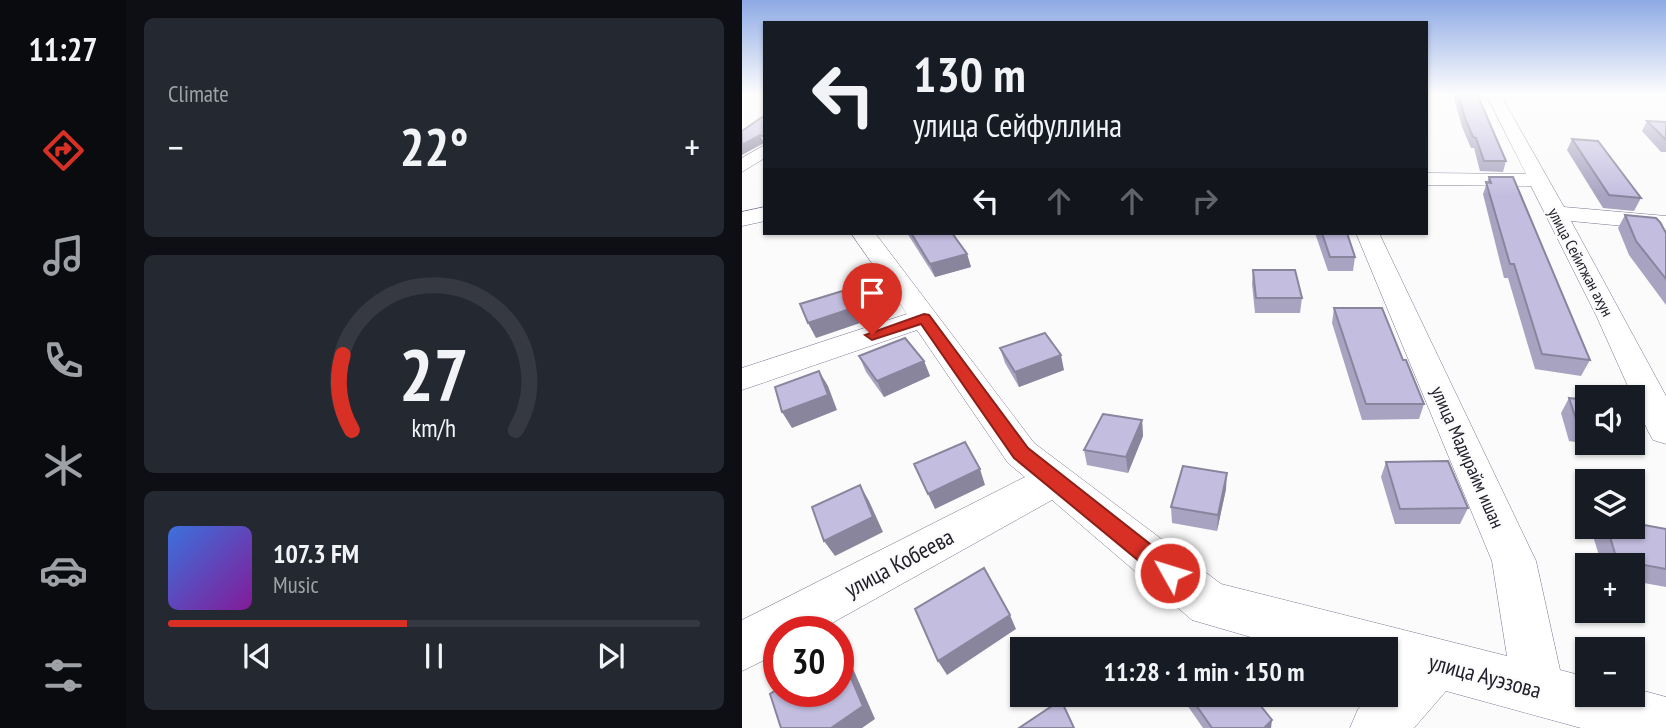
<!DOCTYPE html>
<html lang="en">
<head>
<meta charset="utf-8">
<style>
	body { margin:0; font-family:"PT Sans Narrow",sans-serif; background:#242831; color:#f1f3f6; height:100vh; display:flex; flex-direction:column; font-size:26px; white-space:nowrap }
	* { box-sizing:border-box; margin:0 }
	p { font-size:23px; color:#9ea1a6 }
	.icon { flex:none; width:38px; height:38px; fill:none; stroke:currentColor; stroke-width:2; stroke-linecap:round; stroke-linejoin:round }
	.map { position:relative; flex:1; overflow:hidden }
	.drawer { display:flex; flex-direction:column; gap:18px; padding:18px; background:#0d0f14; width:616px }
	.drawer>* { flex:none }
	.hud { position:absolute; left:21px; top:21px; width:665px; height:214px; border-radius:0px; box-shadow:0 2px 5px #0004; background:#171b24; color:#f1f3f6; overflow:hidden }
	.tools { position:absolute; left:833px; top:385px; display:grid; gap:14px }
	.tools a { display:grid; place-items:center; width:70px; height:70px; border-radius:0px; background:#171b24; box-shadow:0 2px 5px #0004; font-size:35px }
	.speed { position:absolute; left:21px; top:616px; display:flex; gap:14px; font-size:35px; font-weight:700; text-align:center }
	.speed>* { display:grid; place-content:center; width:91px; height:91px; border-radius:50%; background:#171b24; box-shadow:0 2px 5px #0004; line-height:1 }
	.speed .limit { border:10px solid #d22; background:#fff; color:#111 }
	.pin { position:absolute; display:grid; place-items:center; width:60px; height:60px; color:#fff; margin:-72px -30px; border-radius:50% 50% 50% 0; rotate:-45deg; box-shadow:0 0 7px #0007 }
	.pin .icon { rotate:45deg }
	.me { position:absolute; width:77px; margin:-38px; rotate:309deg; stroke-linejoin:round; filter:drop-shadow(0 0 5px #0008) }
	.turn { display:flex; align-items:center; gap:24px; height:147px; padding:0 35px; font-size:32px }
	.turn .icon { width:91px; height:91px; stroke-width:2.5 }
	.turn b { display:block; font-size:49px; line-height:60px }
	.lanes { display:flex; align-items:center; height:66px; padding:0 35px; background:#0003; justify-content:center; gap:35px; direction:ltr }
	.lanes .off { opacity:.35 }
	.big { font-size:52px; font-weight:700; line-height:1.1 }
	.drawer .widget { flex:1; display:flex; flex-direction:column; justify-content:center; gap:10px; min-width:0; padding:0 24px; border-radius:10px; background:#242831 }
	.drawer .dial { align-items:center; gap:0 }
	.dial svg { height:182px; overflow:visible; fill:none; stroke:#363941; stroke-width:7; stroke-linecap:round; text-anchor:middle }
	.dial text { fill:#f1f3f6; stroke:none }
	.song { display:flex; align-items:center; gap:21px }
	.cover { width:84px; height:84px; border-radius:10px; background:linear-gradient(135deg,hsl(220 70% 55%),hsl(290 70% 35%)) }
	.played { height:7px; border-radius:4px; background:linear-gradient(90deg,#d93025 45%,#363941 45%) }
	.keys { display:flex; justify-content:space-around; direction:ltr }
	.heat { display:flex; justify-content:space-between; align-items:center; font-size:38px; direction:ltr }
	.trip { position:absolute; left:268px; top:637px; width:388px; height:70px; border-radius:0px; background:#171b24; box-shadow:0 2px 5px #0004; font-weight:700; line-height:70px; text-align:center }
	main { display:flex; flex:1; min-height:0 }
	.tabs { display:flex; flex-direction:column; width:126px; justify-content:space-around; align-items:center; background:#090b0e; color:#9ea1a6 }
	.tabs .icon { width:49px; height:49px }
	.tabs .current { color:#d93025 }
	.tabs b { font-size:32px; color:#f1f3f6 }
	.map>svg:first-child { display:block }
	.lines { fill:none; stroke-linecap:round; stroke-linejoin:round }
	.minor-casing { stroke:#797493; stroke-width:1 }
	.minor { fill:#fff; fill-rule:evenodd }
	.wall { fill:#a8a3c1 }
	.shaded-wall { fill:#88859d }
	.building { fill:#c3bee0; stroke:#88859d; stroke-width:2 }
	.route { fill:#d93025; stroke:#8d1f18; stroke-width:2 }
	.labels { text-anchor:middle; stroke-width:5; stroke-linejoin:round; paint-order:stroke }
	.far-street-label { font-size:16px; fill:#22202c; stroke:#fbfbfb }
	.street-label { font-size:19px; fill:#22202c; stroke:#fbfbfb }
	.near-street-label { font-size:23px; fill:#22202c; stroke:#fbfbfb }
</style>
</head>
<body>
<main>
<nav class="tabs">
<b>11:27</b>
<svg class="icon current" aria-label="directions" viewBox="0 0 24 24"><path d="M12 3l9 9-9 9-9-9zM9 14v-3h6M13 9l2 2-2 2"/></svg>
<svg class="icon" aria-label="music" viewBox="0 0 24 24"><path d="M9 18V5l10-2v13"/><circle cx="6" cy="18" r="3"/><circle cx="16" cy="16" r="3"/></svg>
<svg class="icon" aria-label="phone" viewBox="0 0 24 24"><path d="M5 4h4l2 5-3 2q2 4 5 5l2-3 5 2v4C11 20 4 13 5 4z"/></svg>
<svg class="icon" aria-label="climate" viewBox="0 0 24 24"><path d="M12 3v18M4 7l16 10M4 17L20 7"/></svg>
<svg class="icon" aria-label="car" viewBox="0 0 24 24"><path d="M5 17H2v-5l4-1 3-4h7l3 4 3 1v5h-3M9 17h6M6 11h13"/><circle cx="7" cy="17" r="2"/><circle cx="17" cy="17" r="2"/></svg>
<svg class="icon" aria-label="filters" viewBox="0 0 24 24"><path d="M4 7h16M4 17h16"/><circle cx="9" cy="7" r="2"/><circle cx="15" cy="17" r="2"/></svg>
</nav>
<section class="drawer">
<div class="widget"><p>Climate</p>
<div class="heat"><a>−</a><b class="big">22°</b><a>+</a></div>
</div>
<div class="widget dial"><svg viewBox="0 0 100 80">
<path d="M14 69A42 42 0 1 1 86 69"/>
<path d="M14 69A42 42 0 0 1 10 36" stroke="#d93025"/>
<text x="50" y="56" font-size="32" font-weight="700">27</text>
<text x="50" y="72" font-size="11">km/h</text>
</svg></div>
<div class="widget">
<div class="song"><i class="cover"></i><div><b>107.3 FM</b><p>Music</p></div></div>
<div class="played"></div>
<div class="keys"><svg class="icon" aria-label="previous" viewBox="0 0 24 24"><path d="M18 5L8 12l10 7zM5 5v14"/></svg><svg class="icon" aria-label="pause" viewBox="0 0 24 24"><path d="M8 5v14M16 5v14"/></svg><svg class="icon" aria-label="next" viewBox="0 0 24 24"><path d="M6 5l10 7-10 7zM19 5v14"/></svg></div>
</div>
</section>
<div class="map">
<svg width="924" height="728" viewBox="0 0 924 728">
	<rect width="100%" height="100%" fill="#fbfbfb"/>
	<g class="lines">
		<g class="minor-casing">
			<path id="minor" d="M744,94h14l64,113 102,9v14l-95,-9 95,175v48l-13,-4 -5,-9 -52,-116 -65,-129 -105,-1v-12l100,1z
				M23,145v13l-23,14v-14z
				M23,207v14l-23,5v-14z
				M109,233h24l159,210 187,141 286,72 -15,-95 -136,-328h23l157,328 24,109 27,7v18h46v-7l33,9v31h-85l-135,-37 -32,37h-64l8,-19 13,-14h15v-15l4,-4 -4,-1v-26h-94l-100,-29 -140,-120 -236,132h-37v21l-37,18v-51l283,-143 -17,-14 -91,-133 -175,60v-22l165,-54z"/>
		</g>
		<use href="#minor" class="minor"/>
	</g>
	<path class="wall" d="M711,94h24l29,67 -3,11 -23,-1 -6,-23h-3l-9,-21z
		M905,121l19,1v30h-5l-19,-21z
		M830,139l69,59 -7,13 -31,-3 -36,-58z
		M747,177l101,183 -9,16 -46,-7 -27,-91h-4l-21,-84z
		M883,215l41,18v72l-37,-50 -11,-27z
		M165,233h45l15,21 4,13 -36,10z
		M573,233h32l8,24 -2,14h-25z
		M511,270l49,28 -2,15h-45l-3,-29z
		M592,308l69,52 21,44 -5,15 -57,1 -30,-97z
		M258,348l64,22 -45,17 -14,-24z
		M117,356l65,5 6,15 -46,21 -18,-25z
		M827,398l18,2v43h38l-5,6 -51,-8 -8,-28z
		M400,420l1,16 -15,37 -41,-8 -3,-15z
		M644,462l82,46 -8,16h-65l-14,-47z
		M484,489l-9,42 -45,-8 -1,-16z
		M855,527h36l33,2v58l-33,-6v-16h-31l-10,-32z
		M438,695h72l19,33h-68z"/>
	<path class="shaded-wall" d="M18,135l4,8 -22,12v-10z
		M225,254l4,13 -36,10 -5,-13z
		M117,306l7,15 -50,17 -8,-15z
		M319,355l3,15 -45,17 -4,-15z
		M182,361l6,15 -46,21 -7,-16z
		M77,371l9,15 9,24 -45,18 -10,-16z
		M400,420l1,16 -15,37 -2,-16z
		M238,469l5,16 -50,24 -7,-15z
		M485,473l-1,16 -9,42 1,-16z
		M118,485l9,16 14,31 -48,24 -11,-15z
		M268,615l6,14 -69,46 -9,-14z
		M97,650l12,14 24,55 -13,9h-31z
		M530,720l-1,8h-7z"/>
	<path class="building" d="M716,94h19l29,67h-22l-8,-23 -3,-1 -8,-19z
		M23,115v22l-5,-2 -18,10v-14z
		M905,121l19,1v18z
		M830,139l26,2 43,57 -32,-3z
		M747,177h24l77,183 -48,-6 -28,-90h-4l-24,-82 5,1z
		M883,215l31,3 4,4 6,11v46l-30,-38z
		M169,233h41l15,21 -37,10z
		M580,233h25l8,24h-25z
		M511,270h42l7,28h-46z
		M107,289l10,17 -51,17 -8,-19z
		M592,308h48l21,52h3l18,44h-58z
		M303,333l16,22 -46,17 -15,-24z
		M163,338l19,23 -47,20 -18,-25z
		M77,371l9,24 -46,17 -7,-25z
		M827,398l18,2v26l-9,-1z
		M361,414l39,6 -16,37 -42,-7z
		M223,442l15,27 -52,25 -14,-30z
		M706,461l20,47 -68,1 -14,-47z
		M441,466l44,7 -9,42 -47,-8z
		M118,485l13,32 -49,24 -12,-34z
		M891,523l33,6v40l-49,-9 -10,-33h26z
		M242,568l26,47 -72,46 -23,-52z
		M96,650h1l24,56 -32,22h-50l-11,-34 9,-6v3h59z
		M447,695h63l20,25 -8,8h-52z
		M319,700l13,28h-55z"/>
	<linearGradient id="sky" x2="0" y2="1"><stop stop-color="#8eaae5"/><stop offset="0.48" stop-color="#fdfdfd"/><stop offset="1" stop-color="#fdfdfd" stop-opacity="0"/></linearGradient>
	<rect width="924" height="196" fill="url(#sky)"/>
	<path class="route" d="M182,314l5,1 99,133 150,118 4,7 -4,7 -8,3 -8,-3 -148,-122 -93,-134 -49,16 -7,-5z"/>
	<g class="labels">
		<g class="far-street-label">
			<text transform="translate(839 262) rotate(62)" y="6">улица Сейитжан ахун</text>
		</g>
		<g class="street-label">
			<text transform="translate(726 457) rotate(66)" y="7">улица Мадирайм ишан</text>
		</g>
		<g class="near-street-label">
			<text transform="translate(157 563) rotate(-28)" y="8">улица Кобеева</text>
			<text transform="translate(743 676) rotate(15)" y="8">улица Ауэзова</text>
		</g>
	</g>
</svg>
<div class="tools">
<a><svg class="icon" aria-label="sound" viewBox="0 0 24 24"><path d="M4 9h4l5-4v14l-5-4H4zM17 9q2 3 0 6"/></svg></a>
<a><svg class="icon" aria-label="layers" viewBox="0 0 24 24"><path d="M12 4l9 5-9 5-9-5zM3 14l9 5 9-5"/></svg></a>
<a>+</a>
<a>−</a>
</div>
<div class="speed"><div class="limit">30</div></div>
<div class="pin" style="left:130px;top:335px;background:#d93025"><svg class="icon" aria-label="arrive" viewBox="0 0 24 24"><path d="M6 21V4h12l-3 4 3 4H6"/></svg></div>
<svg class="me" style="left:428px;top:573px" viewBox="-20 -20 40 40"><circle r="17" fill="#d93025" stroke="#fff" stroke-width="3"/><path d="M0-11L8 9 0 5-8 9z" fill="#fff"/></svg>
<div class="trip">11:28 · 1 min · 150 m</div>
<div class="hud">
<div class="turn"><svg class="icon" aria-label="left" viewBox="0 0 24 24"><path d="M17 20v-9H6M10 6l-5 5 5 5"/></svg><div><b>130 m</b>улица Сейфуллина</div></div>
<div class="lanes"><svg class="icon" aria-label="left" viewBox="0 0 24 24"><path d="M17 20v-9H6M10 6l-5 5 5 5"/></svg><svg class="icon off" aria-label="ahead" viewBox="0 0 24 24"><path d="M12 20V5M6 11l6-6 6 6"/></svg><svg class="icon off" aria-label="ahead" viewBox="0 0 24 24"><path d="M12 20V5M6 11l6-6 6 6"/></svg><svg class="icon off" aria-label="right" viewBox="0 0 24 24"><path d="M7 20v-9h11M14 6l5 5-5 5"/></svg></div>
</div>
</div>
</main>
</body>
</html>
